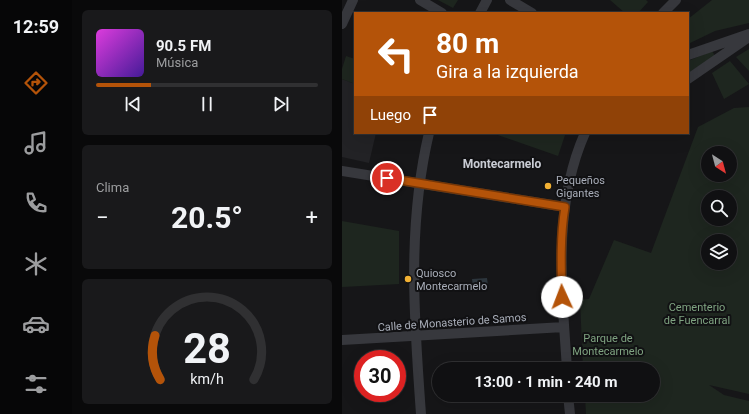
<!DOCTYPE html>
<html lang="es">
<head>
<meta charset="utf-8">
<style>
	body { margin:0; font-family:Roboto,sans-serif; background:#19191b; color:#f1f3f6; height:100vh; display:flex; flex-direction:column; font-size:15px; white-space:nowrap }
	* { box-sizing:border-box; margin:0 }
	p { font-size:13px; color:#9c9d9f }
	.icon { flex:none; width:22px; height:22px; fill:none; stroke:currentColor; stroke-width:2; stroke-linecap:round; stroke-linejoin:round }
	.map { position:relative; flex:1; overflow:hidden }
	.details { display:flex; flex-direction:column; gap:10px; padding:10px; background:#09090a; width:270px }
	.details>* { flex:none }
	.banner { position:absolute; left:12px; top:12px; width:335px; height:122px; border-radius:0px; box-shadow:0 4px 16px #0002,0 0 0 1px #303032; background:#b45309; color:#fff; overflow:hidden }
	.needle { width:26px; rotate:144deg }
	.buttons { position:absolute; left:359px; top:146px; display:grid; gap:8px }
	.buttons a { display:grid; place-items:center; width:36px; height:36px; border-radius:50%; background:#101012; box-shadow:0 4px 16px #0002,0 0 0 1px #303032; font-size:20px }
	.speed { position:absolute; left:12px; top:350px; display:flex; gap:8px; font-size:20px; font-weight:700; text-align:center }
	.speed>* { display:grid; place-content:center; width:52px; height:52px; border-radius:50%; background:#101012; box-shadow:0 4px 16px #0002,0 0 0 1px #303032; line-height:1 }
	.speed .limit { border:6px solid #d22; background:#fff; color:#111 }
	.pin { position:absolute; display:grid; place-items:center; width:34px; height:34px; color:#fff; margin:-17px; border:2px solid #fff; border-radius:50%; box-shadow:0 1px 4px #0007 }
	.me { position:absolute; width:44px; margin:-22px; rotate:358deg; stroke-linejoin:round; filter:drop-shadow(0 0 3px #0008) }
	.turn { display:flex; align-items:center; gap:14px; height:84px; padding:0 16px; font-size:18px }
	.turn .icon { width:52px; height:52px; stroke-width:2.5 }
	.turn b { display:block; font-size:28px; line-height:34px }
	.then { display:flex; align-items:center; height:38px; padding:0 16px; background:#0003; gap:8px; font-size:15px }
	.big { font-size:30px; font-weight:700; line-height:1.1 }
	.details .tile { flex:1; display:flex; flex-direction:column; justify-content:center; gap:6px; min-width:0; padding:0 14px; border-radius:6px; background:#19191b }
	.details .dial { align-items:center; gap:0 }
	.dial svg { height:104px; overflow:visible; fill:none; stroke:#303032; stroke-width:7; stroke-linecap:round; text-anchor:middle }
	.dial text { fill:#f1f3f6; stroke:none }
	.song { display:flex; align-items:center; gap:12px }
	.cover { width:48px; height:48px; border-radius:6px; background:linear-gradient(135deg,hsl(300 70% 55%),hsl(260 70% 35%)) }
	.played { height:4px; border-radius:2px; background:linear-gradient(90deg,#b45309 25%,#303032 25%) }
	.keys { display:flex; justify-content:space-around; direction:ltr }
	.heat { display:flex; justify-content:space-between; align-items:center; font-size:22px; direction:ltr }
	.trip { position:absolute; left:90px; top:362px; width:228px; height:40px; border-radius:20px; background:#101012; box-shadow:0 4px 16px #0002,0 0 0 1px #303032; font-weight:700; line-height:40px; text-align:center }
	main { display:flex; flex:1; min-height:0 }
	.menu { display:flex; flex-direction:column; width:72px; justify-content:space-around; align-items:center; background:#060607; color:#9c9d9f }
	.menu .icon { width:28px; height:28px }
	.menu .selected { color:#b45309 }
	.menu b { font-size:18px; color:#f1f3f6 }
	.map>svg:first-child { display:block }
	.built { fill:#222225 }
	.green { fill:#1e261f; fill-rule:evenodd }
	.water { fill:#2c353c }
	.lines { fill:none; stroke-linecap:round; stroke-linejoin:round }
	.minor { stroke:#37383d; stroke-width:10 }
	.route-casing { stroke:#753606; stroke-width:10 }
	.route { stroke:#b45309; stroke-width:7 }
	.poi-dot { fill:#f2b134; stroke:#111113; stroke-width:1.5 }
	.labels { text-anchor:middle; stroke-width:4; stroke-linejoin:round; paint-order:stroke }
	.poi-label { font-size:11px; fill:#a8adb8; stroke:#111113; text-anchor:start }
	.park-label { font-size:11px; fill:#7fa381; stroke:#111113 }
	.street-label { font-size:11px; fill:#a8adb8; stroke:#111113 }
	.neighbourhood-label { font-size:12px; font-weight:bold; fill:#c9ccd4; stroke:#111113 }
</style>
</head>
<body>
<main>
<nav class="menu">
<b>12:59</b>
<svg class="icon selected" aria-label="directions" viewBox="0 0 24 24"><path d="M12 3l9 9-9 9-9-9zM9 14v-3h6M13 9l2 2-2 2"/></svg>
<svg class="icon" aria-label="music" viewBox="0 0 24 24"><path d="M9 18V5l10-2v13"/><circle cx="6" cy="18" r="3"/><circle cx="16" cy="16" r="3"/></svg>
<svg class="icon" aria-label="phone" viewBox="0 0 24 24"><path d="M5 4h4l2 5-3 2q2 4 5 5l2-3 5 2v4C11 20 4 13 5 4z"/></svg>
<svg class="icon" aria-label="climate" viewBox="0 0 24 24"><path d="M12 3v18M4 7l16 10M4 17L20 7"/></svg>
<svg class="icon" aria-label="car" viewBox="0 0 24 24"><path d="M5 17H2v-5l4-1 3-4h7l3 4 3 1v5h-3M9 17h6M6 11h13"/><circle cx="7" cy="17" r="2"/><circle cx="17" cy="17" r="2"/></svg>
<svg class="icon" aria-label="filters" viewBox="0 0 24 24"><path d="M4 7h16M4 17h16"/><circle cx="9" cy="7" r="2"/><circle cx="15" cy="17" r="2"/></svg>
</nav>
<section class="details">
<div class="tile">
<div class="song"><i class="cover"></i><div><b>90.5 FM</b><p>Música</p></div></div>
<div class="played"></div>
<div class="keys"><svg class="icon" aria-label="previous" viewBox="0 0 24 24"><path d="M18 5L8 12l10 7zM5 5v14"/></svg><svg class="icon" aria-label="pause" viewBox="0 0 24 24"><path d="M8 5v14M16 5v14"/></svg><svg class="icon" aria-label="next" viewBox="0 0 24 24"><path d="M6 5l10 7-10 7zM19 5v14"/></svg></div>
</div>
<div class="tile"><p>Clima</p>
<div class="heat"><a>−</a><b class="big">20.5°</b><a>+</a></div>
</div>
<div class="tile dial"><svg viewBox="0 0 100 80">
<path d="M14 69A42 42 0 1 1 86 69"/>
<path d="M14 69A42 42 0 0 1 10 35" stroke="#b45309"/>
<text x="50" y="56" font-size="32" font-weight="700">28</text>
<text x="50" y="72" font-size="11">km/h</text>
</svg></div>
</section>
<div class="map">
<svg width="407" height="414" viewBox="0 0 407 414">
	<rect width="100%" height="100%" fill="#161618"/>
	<path class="built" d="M0,79l13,5v49h21l-7,30 -27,-6z"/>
	<path class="green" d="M96,0h20l-5,8z
		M268,0h36l2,2 -10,11h-13z
		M370,0h37v23l-34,8 -27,13v-25z
		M407,49v22l-13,-14z
		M370,51l3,5 -27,17v-12z
		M4,56l9,3v25l-13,-5v-10z
		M388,61l19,23 -25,15 -12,-26z
		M407,107v287l-40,-9 15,10 25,6v13h-163l-1,-19h68v-26h-70l-3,-69 9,-1 25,-59 37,13 47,-126 36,-19zM366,153h22v22h-22zM366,197h22v22h-22zM366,241h22v22h-22z
		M150,133h69l4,2 -7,21z
		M0,221l57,10v53l-57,3z
		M128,395h13l1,8h-13z"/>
	<path class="water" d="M145,278l1,8 -15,1 -1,-8z"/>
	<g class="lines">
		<path class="minor" d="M78,0l22,13
			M168,0l22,13
			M138,13l7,-13
			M321,13l13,-13
			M0,24l11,-24
			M346,55l61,-21
			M346,79l61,-42
			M0,171l223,36
			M0,340l222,-13
			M225,369c-5,-78 -15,-162 18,-236
			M226,395l2,19
			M79,414c-7,-95 -14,-188 8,-281"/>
	</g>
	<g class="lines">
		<g class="route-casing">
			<path id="route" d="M45,178l178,29c-5,29 -4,60 -3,90"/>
		</g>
		<use href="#route" class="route"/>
	</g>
	<g class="poi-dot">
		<circle cx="206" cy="186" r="4"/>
		<circle cx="66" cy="279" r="4"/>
	</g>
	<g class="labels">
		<g class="poi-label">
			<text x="214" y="184">Pequeños<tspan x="214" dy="13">Gigantes</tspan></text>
			<text x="74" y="277">Quiosco<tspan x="74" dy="13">Montecarmelo</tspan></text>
		</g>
		<g class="park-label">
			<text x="355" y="311">Cementerio<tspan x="355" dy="13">de Fuencarral</tspan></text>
			<text x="266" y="342">Parque de<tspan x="266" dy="13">Montecarmelo</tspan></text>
		</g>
		<g class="street-label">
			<text transform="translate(110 322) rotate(-4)" y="4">Calle de Monasterio de Samos</text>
		</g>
		<g class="neighbourhood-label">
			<text x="160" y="168">Montecarmelo</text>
		</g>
	</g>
</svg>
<div class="buttons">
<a><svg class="needle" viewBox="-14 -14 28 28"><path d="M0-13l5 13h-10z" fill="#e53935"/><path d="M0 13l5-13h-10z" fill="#9c9d9f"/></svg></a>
<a><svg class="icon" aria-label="search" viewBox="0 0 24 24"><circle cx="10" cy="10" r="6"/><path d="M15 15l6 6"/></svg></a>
<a><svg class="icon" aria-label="layers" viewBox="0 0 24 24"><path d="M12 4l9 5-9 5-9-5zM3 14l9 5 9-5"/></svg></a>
</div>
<div class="speed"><div class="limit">30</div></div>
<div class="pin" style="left:45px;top:178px;background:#d93025"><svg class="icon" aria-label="arrive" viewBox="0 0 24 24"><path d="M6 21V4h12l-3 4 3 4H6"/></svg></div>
<svg class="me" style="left:220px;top:297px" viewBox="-20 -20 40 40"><circle r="19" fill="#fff"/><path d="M0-13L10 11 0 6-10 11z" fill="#b45309"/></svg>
<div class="trip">13:00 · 1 min · 240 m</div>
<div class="banner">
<div class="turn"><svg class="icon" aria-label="left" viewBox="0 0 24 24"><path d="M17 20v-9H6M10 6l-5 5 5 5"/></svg><div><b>80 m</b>Gira a la izquierda</div></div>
<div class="then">Luego<svg class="icon" aria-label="arrive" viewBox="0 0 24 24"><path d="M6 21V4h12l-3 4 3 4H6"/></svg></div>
</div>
</div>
</main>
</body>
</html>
